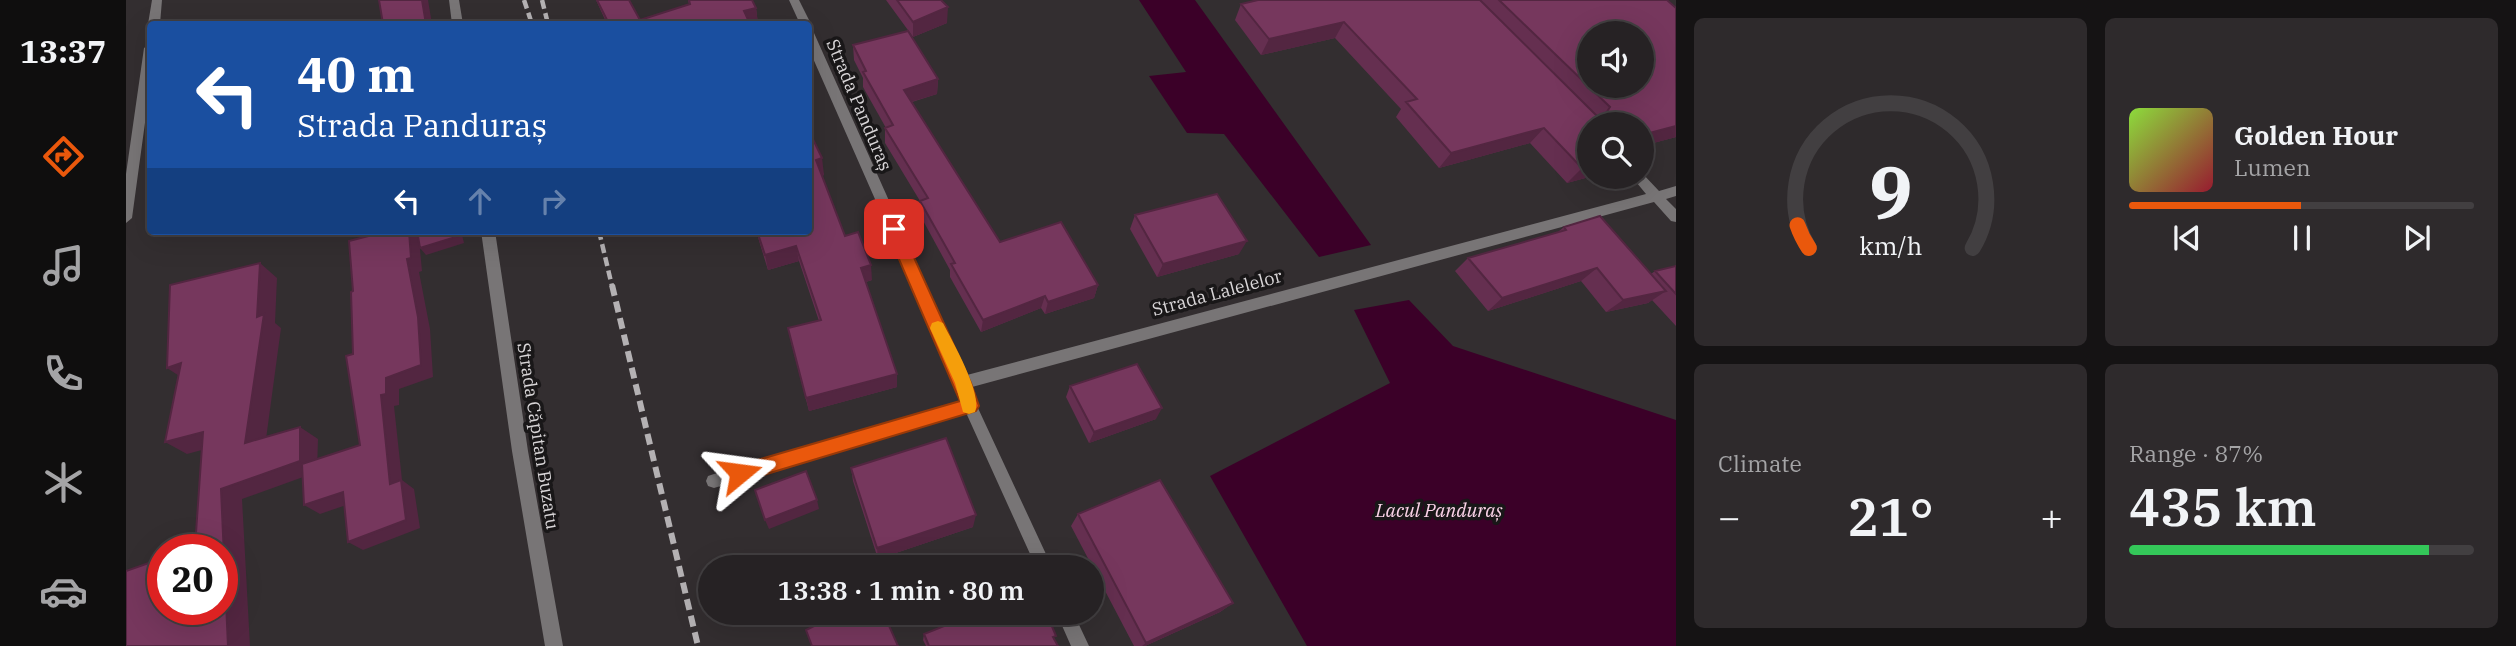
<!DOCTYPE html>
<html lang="en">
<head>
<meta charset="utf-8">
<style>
	body { margin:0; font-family:"IBM Plex Serif",serif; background:#2e2a2c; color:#f1f3f6; height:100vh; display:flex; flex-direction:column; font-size:26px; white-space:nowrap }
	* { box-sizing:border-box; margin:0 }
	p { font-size:23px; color:#a4a4a6 }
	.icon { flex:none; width:38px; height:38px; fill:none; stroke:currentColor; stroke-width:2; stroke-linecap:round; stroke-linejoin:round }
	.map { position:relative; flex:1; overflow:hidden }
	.details { display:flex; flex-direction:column; gap:18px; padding:18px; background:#151314; width:840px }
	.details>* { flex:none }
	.hud { position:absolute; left:21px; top:21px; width:665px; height:214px; border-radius:7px; box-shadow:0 7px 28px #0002,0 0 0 2px #423f41; background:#1a4fa0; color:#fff; overflow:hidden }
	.tools { position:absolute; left:1451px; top:21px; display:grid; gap:14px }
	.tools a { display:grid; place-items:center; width:77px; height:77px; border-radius:50%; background:#262224; box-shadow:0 7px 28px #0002,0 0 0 2px #423f41; font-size:35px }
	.speed { position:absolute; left:21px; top:534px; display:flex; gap:14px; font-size:35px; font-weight:700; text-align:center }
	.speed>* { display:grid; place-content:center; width:91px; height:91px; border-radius:50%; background:#262224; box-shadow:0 7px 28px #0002,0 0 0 2px #423f41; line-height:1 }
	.speed .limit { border:10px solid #d22; background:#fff; color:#111 }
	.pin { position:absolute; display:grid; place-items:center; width:60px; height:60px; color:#fff; margin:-30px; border-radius:14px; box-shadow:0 4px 10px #0006 }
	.me { position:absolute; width:77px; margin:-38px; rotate:74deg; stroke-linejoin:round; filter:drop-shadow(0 0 5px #0008) }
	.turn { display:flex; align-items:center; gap:24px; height:147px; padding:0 35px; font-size:32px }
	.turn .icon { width:91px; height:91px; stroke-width:2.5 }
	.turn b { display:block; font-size:49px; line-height:60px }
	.lanes { display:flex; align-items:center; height:66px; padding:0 35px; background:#0003; justify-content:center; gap:35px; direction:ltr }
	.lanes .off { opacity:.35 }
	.big { font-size:52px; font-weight:600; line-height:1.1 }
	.details .tile { flex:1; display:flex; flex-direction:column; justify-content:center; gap:10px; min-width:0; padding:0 24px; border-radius:10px; background:#2e2a2c }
	.details .dial { align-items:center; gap:0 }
	.dial svg { height:182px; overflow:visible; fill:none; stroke:#423f41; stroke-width:7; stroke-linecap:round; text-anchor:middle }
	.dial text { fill:#f1f3f6; stroke:none }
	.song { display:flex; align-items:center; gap:21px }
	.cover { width:84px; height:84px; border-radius:10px; background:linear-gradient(135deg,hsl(90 70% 55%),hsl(350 70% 35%)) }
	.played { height:7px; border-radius:4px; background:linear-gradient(90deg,#ea580c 50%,#423f41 50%) }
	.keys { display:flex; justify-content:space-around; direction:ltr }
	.heat { display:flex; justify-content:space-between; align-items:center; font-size:38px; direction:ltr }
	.charge { height:10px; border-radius:5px; background:linear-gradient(90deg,#34c759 87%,#423f41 0) }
	.details .tiles { flex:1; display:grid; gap:18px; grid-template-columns:repeat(2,1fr) }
	.trip { position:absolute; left:572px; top:555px; width:406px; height:70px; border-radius:35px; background:#262224; box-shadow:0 7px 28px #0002,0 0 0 2px #423f41; font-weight:600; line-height:70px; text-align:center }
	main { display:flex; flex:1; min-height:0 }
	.tabs { display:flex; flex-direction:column; width:126px; justify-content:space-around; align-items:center; background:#0f0e0e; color:#a4a4a6 }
	.tabs .icon { width:49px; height:49px }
	.tabs .selected { color:#ea580c }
	.tabs b { font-size:32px; color:#f1f3f6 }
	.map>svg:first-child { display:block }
	.water { fill:#3b0028 }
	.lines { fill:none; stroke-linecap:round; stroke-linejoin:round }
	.lane { fill:#787576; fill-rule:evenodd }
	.street { fill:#787576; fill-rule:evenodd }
	.rail-far1 { stroke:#b4b1b3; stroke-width:4.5; stroke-dasharray:9 4.5; stroke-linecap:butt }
	.rail { stroke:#b4b1b3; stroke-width:6; stroke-dasharray:11 6; stroke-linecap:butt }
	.wall { fill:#652f50 }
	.shaded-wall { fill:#532641 }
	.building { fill:#76375d; stroke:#532641; stroke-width:2; fill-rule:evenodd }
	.route { fill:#ea580c; stroke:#983908; stroke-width:2 }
	.slow { fill:#f59e0b }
	.labels { text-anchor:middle; stroke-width:7; stroke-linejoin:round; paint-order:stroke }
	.street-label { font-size:18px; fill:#d8d5d7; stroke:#191718 }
	.water-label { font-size:19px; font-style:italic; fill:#fbd3e8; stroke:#191718 }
</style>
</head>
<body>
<main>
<nav class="tabs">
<b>13:37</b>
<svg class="icon selected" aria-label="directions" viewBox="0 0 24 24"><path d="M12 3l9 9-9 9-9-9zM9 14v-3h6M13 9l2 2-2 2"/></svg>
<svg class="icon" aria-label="music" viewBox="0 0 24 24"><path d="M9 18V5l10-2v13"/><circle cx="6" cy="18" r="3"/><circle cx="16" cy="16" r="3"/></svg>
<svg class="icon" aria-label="phone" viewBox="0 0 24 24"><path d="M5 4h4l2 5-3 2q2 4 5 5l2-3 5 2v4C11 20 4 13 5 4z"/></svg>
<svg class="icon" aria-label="climate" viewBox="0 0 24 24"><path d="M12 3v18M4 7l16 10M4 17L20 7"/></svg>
<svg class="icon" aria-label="car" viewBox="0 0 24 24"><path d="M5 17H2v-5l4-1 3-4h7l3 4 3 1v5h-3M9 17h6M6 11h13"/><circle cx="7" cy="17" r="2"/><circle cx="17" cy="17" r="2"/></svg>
</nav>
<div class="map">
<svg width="1550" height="646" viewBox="0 0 1550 646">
	<rect width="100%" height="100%" fill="#332e30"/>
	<path class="water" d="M1013,0h56l176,245 -52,12 -95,-123 -37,-1 -38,-57 37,-4z
		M1283,300l44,46 223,74v226h-369l-97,-170 180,-93 -36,-73z"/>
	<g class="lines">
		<path class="lane" d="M844,399l5,2 2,5 -2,5 -5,2 -256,75 -6,-2 -2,-5 2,-5 6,-2z"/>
		<path class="street" d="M26,0h10l-2,24h-10v3l-2,-3z
			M323,0h10l4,24h-11z
			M663,0h10l12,24 -2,3 -1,-3h-8z
			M682,29l6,4 153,342 679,-181 -14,-17h10v-4l17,18 17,-5v10l-10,3 10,10v13l-5,-1 -17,-19 -682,185 5,19 75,161h-16l-73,-161 -7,-23 -148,-336z
			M24,44v42l-18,132 -6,5v-49l18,-126z
			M355,231h14l33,220 35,195h-18l-33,-195z
			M930,612h17l16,34h-18z"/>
		<path class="rail-far1" d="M398,0l8,24
			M416,0l6,24
			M473,231l13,55"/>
		<path class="rail" d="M486,285l86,361"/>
	</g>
	<path class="wall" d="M470,0h33l11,20 49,-16 -1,-4 68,8 2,16h-151z
		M760,0h55l6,23 -34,14z
		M1132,0h409l9,137 -34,9v-22h-53v53l-22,6 -37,-40 -91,25 -43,-51 5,-8 -66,-71 -74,17 -26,-35 6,-16z
		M727,45l85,34 -1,15 -25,8 88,140 98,43 -4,13 -49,16 -4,-6 -60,24 -31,-55v-7l-30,-55v-14l-35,-58v-15h1l-23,-41v-9l-9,-18z
		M683,131l15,44 -2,1 23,60 27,44 -6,2 31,92v13l-88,24 -18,-69 28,-21 -20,-60 -31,9 -12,-39h52z
		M1009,215l104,39 -82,23 -27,-48z
		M1438,227l87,47 4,-3 21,-5v60l-24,-26 -4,3 -42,9 -25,-31 -93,30 -33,-40 13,-13 90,-26z
		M944,386l86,33 -67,24 -23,-46z
		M725,468l122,59 -95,32 -25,-78z
		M952,514l155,89 -13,9 -75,34h-11l-63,-120z
		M798,634l130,5 4,7h-132l-3,-6z"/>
	<path class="shaded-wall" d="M296,0h6l4,24h-6z
		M822,7l-1,16 -34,14v-15z
		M630,8l2,16h-12l-2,-13z
		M1218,22l-9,16 -74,17 8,-16z
		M812,79l-1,15 -33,10v-14z
		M1550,126v11l-34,9v-11z
		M1418,128l-14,15 -91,25 12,-15z
		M696,158l2,17 -6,2 -2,-17z
		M1463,166v11l-22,6 15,-15z
		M60,231h22l-17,5z
		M283,231h3l7,8 3,32 -3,1 11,57 3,48 -34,12v16l-5,1 8,74 12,9 6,39 -57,22 -15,-8 42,-58 -9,-89 5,-17 21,-119z
		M332,231h3l3,12 -38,12 -6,-7z
		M1121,241l-8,13 -82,23 6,-13z
		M670,246l3,15 -31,9 -3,-15z
		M134,263l17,15 -2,45 6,5 -17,126 -19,-11 12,-126z
		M745,265l1,15 -10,3 -1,-15z
		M1471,268l-16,13 -93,30 14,-13z
		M972,285l-4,13 -49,16 3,-12z
		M1540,291l-18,12 -42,9 17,-12z
		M919,296l-4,12 -60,24 2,-12z
		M55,363l6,18 -20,-13z
		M771,374v13l-88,24 -3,-13z
		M1036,408l-6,11 -67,24 5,-11z
		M174,427l18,12 -1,33 -75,27 8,147h-22l-7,-157z
		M77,432l21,12 -37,10 -22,-12z
		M217,492l15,9 -38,13 -16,-9z
		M691,500l2,9 -50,20 -4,-9z
		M850,515l-3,12 -95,32 -1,-11z
		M1107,603l-13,9 -75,34h-3l4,-3z"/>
	<path class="building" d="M253,0h43l4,24h-43z
		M471,0h32l11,20 50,-16 -1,-4h63l4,8 -12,3 6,13h-141z
		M771,0h44l7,7 -35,15z
		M1132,0h222l118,117 5,1 7,-11 -111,-107h168l9,8v118l-34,9v-11h-53v42l-7,2 -38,-40 -93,25 -45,-51 11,-3 -73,-77 -75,17 -28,-35zM1463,33h53v53h-53z
		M782,31l30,48 -34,11 96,152 61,-20 37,63 -50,17 -3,-6 -62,24 -32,-56 4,-1 -35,-62 8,-3 -43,-70 8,-3 -30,-53 3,-1 -13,-26z
		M683,131l13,27 -6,2 29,76 13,-4 13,33 -10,3 36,106 -91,24 -18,-70 33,-8 -25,-74 -31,9 -8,-24h51z
		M1091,194l30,47 -84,23 -28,-49z
		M1474,216l66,75 -43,9 -26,-32 -95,30 -34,-40 98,-28 -2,-3z
		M262,231h21l2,27 -4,1 11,58 3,48 -35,13v16l-5,1 9,89 11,-4 5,40 -58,22 -5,-50 -39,13 -2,-41 58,-19 -14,-89 7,-2 -2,-62 2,-1 -4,-50z
		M291,231h41l1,5 -39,12z
		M134,263l-3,54 7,-3 -19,129 55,-16v34l-79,28 7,157h-102v-75l37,-13v51h59v-59h-35l8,-3 8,-115 -38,10 16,-79 -14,5 3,-83z
		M1550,266v28l-21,-23z
		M1011,364l25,44 -68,24 -24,-46z
		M820,438l30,77 -99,33 -26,-80z
		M680,471l11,29 -52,20 -10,-30z
		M1034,480l73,123 -87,40 -68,-129z
		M716,612h41l15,34h-86l-6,-16z
		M853,612h67l10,24 -3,1 5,9h-129l-5,-12z"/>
	<path class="route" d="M768,223l7,6 70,154 8,23 -3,5 -236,71 -6,-3 -3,-6 3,-6 6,-2 220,-64 -74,-172z"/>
	<path class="slow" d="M812,321l5,2c9,18 40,71 32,89l-6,2 -6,-2 -8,-29 -25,-55 2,-5z"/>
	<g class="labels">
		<g class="street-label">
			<text transform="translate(733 105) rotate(67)" y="6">Strada Panduraș</text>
			<text transform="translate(1091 293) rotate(-15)" y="6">Strada Lalelelor</text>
			<text transform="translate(412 436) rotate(81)" y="6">Strada Căpitan Buzatu</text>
		</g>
		<g class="water-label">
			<text x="1313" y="517">Lacul Panduraș</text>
		</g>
	</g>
</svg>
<div class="tools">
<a><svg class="icon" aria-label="sound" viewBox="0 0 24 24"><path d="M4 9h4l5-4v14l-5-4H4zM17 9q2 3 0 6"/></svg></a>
<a><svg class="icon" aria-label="search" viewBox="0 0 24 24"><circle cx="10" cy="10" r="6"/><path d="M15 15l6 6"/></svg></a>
</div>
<div class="speed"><div class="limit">20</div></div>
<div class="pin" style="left:768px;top:229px;background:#d93025"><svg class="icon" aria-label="arrive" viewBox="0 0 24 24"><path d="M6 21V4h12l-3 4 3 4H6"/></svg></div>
<svg class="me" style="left:614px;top:473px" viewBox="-20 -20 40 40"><path d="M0-17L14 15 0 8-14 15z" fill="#ea580c" stroke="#fff" stroke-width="4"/></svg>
<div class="trip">13:38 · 1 min · 80 m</div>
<div class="hud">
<div class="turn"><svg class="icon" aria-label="left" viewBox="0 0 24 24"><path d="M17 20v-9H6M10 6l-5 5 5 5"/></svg><div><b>40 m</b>Strada Panduraș</div></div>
<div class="lanes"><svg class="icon" aria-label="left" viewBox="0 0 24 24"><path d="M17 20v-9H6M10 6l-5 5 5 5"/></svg><svg class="icon off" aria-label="ahead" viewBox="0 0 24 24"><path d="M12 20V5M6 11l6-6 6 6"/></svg><svg class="icon off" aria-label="right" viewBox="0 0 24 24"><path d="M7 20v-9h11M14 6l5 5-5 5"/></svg></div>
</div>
</div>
<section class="details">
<div class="tiles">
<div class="tile dial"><svg viewBox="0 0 100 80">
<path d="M14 69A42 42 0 1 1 86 69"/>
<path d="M14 69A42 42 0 0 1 9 59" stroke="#ea580c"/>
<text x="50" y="56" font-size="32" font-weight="700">9</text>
<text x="50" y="72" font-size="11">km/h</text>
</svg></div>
<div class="tile">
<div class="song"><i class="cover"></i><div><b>Golden Hour</b><p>Lumen</p></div></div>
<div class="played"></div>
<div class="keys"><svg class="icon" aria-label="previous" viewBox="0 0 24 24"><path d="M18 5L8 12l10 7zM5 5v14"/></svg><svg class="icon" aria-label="pause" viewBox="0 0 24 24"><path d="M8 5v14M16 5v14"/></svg><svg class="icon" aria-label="next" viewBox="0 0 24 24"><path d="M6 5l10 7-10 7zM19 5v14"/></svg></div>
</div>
<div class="tile"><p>Climate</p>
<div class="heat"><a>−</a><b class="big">21°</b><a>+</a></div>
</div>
<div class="tile"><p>Range · 87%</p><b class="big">435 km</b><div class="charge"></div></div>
</div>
</section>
</main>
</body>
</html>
